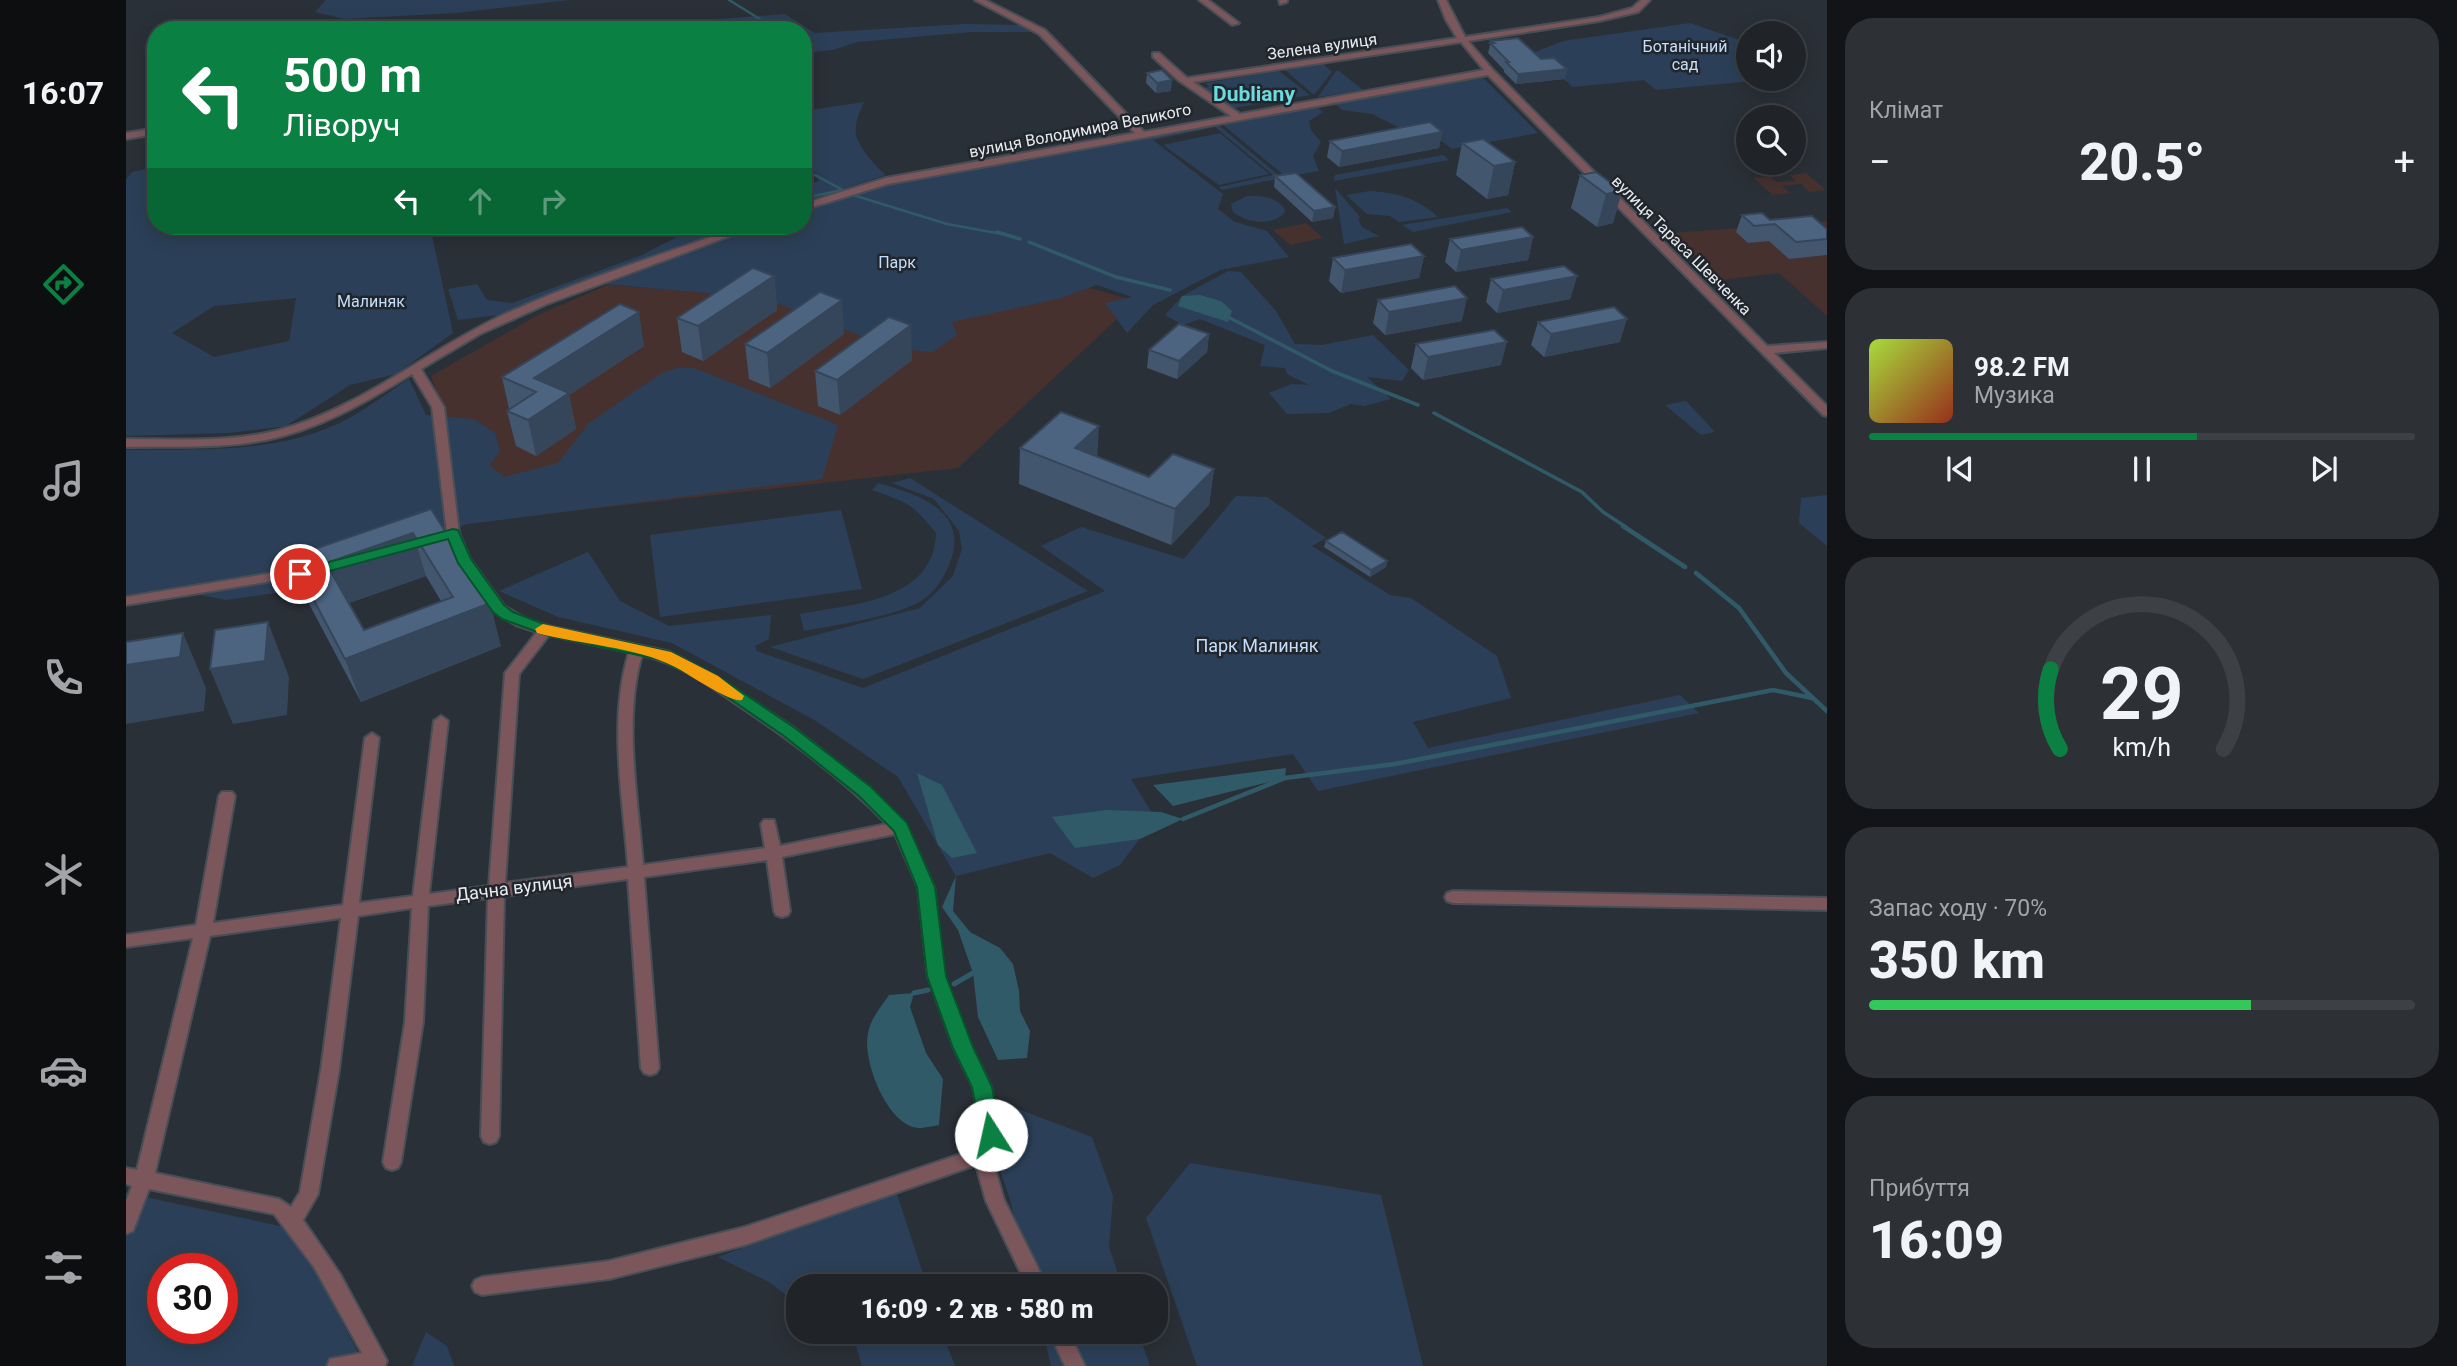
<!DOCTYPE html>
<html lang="uk">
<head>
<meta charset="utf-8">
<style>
	body { margin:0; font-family:Roboto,sans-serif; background:#2d3035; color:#f1f3f6; height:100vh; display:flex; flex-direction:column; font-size:26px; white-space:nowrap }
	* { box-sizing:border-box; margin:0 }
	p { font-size:23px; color:#a2a4a8 }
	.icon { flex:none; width:38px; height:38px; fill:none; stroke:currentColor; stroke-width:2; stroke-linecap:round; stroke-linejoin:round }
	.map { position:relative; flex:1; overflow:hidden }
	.side { display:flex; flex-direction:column; gap:18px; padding:18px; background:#121417; width:630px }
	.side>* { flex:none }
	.banner { position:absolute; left:21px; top:21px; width:665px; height:214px; border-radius:28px; box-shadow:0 4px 18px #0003,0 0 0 2px #3d4146; background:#0b8043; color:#fff; overflow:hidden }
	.fabs { position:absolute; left:1610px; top:21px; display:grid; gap:14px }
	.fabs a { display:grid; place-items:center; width:70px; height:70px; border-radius:50%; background:#202429; box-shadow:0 4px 18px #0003,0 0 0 2px #3d4146; font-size:35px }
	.speed { position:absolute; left:21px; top:1253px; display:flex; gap:14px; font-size:35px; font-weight:700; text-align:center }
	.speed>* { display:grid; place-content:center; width:91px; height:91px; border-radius:50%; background:#202429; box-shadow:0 4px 18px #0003,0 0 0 2px #3d4146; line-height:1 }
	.speed .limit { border:10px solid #d22; background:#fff; color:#111 }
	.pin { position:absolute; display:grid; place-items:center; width:60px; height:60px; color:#fff; margin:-30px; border:4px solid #fff; border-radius:50%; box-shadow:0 2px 7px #0007 }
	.me { position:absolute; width:77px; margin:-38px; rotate:350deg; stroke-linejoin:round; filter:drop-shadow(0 0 5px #0008) }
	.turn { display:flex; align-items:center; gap:24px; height:147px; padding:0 21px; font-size:32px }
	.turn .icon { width:91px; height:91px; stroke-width:2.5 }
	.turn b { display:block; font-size:49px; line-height:60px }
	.lanes { display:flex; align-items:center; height:66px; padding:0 21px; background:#0003; justify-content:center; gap:35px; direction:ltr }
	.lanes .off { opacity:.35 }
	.big { font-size:52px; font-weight:800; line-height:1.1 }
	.side .widget { flex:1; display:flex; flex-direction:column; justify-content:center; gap:10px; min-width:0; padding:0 24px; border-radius:28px; background:#2d3035 }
	.side .dial { align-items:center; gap:0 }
	.dial svg { height:182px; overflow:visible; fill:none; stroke:#3d4146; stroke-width:7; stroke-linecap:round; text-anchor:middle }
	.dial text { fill:#f1f3f6; stroke:none }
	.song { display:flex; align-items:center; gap:21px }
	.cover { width:84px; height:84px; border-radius:10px; background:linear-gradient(135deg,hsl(80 70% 55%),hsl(10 70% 35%)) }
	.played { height:7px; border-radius:4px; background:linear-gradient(90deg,#0b8043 60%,#3d4146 60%) }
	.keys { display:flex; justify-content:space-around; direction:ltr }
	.heat { display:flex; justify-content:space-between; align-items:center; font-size:38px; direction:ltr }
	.charge { height:10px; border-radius:5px; background:linear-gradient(90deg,#34c759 70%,#3d4146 0) }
	.trip { position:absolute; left:660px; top:1274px; width:382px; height:70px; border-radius:28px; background:#202429; box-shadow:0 4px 18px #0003,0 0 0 2px #3d4146; font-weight:800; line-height:70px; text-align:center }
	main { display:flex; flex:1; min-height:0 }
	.tabs { display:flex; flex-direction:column; width:126px; justify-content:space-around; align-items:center; background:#0d0e10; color:#a2a4a8 }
	.tabs .icon { width:49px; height:49px }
	.tabs .on { color:#0b8043 }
	.tabs b { font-size:32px; color:#f1f3f6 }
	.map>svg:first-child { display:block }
	.education { fill:#46312f }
	.green { fill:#2b4058; fill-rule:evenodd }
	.water { fill:#305a68 }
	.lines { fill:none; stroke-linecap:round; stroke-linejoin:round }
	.stream-far3 { stroke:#305a68; stroke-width:2.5 }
	.stream-far2 { stroke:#305a68; stroke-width:3.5 }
	.stream-far1 { stroke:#305a68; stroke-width:4.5 }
	.stream { stroke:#305a68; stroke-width:5 }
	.minor-casing { stroke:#484e55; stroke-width:4 }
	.minor { fill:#7b565b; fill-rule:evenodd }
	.wall { fill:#42566e; fill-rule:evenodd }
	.shaded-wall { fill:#36465a }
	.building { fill:#4d6480; stroke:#36465a; stroke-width:2; fill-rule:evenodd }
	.route { fill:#0b8043; stroke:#07532c; stroke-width:2 }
	.slow { fill:#f59e0b }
	.labels { text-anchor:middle; stroke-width:5; stroke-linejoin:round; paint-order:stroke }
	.far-street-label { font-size:16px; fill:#e8ecf0; stroke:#21262d }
	.far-park-label { font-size:16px; fill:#c4ddfb; stroke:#21262d }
	.park-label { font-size:18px; fill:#c4ddfb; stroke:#21262d }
	.street-label { font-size:18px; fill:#e8ecf0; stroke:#21262d }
	.far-district-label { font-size:21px; font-weight:bold; fill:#6edadd; stroke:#21262d }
</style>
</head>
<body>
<main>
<nav class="tabs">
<b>16:07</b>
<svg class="icon on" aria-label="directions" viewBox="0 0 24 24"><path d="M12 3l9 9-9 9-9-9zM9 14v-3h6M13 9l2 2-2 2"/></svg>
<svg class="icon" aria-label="music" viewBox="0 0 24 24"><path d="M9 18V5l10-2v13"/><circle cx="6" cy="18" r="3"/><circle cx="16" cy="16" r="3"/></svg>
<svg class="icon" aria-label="phone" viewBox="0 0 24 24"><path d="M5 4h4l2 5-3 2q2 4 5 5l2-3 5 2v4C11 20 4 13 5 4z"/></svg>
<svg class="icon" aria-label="climate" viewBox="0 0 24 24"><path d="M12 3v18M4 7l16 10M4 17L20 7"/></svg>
<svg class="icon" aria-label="car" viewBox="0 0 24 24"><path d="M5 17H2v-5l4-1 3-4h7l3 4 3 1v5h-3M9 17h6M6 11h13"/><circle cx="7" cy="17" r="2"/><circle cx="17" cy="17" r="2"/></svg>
<svg class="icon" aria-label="filters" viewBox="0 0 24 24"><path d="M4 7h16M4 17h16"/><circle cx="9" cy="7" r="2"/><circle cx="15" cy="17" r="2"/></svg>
</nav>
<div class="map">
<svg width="1701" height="1366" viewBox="0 0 1701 1366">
	<rect width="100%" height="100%" fill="#2a3037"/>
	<path class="education" d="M1680,173l20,17 -17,2 -8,-8 -19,2 8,7 -17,2 -20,-17 17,-2 7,6 18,-1 -5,-6z
		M1701,221v95l-48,-43 -59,7 -48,-47z
		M1180,223l17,15 -33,7 -17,-15z
		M867,261l143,40 -178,167 -494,55 -14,-93 -19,-54 109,-62 68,-29 161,12z"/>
	<path class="green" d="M200,0h243l-112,13 -113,6 -29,-7z
		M659,14l30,19 149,-9 61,1 6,7h-59l-115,10 -24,8 -30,3v-23h-87l1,-11z
		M1564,23l58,20v36h27l-119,11 -12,-10 -71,7 -41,-34 31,-12z
		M1195,62l11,10 -18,23 -31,-27z
		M1153,71l31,24 -81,14 -29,-20 9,-2 -3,-4z
		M1210,71h3l24,19 -45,7z
		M1357,78l55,55 -86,16 -18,-14 -32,-6 -30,-15 -30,-4 -9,-8z
		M738,102c-4,9 -10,22 -8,33 4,14 19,31 30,40l-83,27v-16l16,-5 -16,-35v-35z
		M1190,106l7,6 -14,9 2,9 10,12 -8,14 6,15 -33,6 -64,-53z
		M1090,123l66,55 -60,12 -3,-3 54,-12 -58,-48 -62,13 70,54 -5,15 17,13 32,9 22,26 -69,13 -67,35 -26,28 -22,-30 27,-6 -35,-12 -39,14 -106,23 5,13 -24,17 -38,-3 -131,-51 -171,-15 159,-57h51v-19l83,-26 259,-47 4,3z
		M1094,133l49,41 -50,11 -56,-40z
		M1317,155l6,5 -115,21 1,-6z
		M30,167v59h274l23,107 -57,41 -46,11 -64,41 -57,7 -103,3v-256l6,-8zM170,298l-7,43 -75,16 -42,-24 42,-27z
		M1209,188l25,29 -2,2 4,8 17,9 -35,8z
		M1244,191c27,2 48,7 68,26l-39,5 -9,-6 -23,-2 -21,-19z
		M1121,196c14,0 30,0 38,14l-1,4c-15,12 -37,9 -51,-2l-2,-8z
		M1381,208l5,4 -99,20 -11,-7z
		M565,226h48l-240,89 -41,5 -10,-31 29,-5 10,16 25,3 130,-48 50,-26z
		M1102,271l13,1 35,39 19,33 27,1 51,-10 36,35 -7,11 -35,-4 24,22 -27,7 -13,-2 -22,9 -42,1 -18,-21 23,-9 17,1 -22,-11 -2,-6 -25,-2 5,-21 -65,-26 -17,6 -18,-10 17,-19z
		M552,368h16l144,57 -16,54 -354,45 -158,47 -14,19 -70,10 -36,-7 -64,11v-154c69,-1 145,4 209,-25 26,-11 50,-31 74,-46l17,36 48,4 21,14 5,18 -10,14 14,12 54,-14 31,-40 73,-50z
		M1560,401l29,31 -14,3 -36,-30z
		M784,478l178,113 -225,88 -93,-32 150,-39 33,-32 9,-27 -3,-18 -25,-32 -42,-16z
		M752,483c43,12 93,29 71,82 -6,14 -16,30 -30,37 -26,15 -84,23 -115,29l-4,-17c51,-10 134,-12 136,-81 -24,-30 -28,-30 -64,-43z
		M1701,495v51l-28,-23 2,-25z
		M1110,496l31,1 59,41 -14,8 78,49 21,3 86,58 14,42 -98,24 15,26 252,-53 19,18 -381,78 -25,-37 -162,25 24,39 -35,47 -27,13 -43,-25 -94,23 -58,-99 -82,-56 -144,-78 -114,-26 -59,-26 89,-39 32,49 49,25 102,-11 -2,24 -14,7 2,5 106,37 242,-97 -64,-45 40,-19 103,32z
		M715,510l21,79 -202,28 -10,-82z
		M887,1107l79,30 21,59 -4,51 13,39h-90l-23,-90 -13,-37z
		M1064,1163l191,32 42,171h-226l-51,-148z
		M770,1191l31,95h-129v18l-29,-22 -51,-25z
		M0,1193l168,36 71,137h-239zM37,1269h59v59h-59z
		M300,1332l21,14 7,20h-42z
		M721,1332h95l13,34h-93l-6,-20z
		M917,1332h95l12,34h-99z"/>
	<path class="water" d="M1074,295l21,6 11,10 -4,11 -50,-16 4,-10z
		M1160,768l-1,10 -112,28 -20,-21z
		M791,773l25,12 35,68 -25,5 -14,-13z
		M981,810l54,2 22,7 -43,20 -65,9 -23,-31z
		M830,876l-3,35 17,21 30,16 13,16 6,27 1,20 10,20 -3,27 -29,2 -20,-43 -5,-44 -15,-43 -16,-23z
		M788,993l-4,14 16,46 17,26 -4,46c-6,1 -15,3 -21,3 -31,-3 -56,-68 -50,-95 3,-15 12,-25 21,-38z"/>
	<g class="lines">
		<path class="stream-far3" d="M603,0l34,21 8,9
			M677,159l8,14 32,17
			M727,195l94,29 55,10
			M677,198l40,-8"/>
		<path class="stream-far2" d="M871,232l23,7
			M903,242l87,35 54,13
			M1104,318l102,53 86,34
			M1308,413l148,79 21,20 23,15"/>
		<path class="stream-far1" d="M1497,526l62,41
			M1570,573l43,35 47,65 41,38
			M1057,819l102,-41 110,-14 378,-74 39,8"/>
		<path class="stream" d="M828,984l19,-11
			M788,993l14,-3"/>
		<g class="minor-casing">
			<path id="minor" d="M849,0h10l60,30 99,102 87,-16 -53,-36 -25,-23v-4h6l28,25 270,-40 -11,-18 -8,-20h8l19,37 134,-20 33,-9 9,-8h9l-12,12 -39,9 -131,20 25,29 274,276 60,-4v6l-53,5 53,53v10l-4,-1 -335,-340 -600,109 -85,26v-6l83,-26 249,-45 -96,-99zM1335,42l23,28 -244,44 -47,-32z
				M1073,0h9l31,23 -7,2z
				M1153,0h8v2l-7,2z
				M30,128v6l-30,5v-6z
				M617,226h14l-210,78 -67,30 -59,35 23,38 15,126 11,26 34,47 22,13 22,7 122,26 47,25 77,51 76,60 35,35 29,64 10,89 28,72 19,39 9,48 -9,20 13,45 43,86h-20l-41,-85 -10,-36 -231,80 -136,34 -127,16 -7,-3 -3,-6 3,-6 7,-3 127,-16 136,-34 231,-78 6,-14 -9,-48 -19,-39 -26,-72 -10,-89 -23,-53 -113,23 8,54 -2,4 -6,2 -6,-2 -2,-4 -7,-51 -123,17 15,191 -3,5 -6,2 -6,-2 -3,-5 -13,-189 -124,17 -5,240 -3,6 -6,2 -6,-2 -3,-6 7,-238 -60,8 -5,116 -22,140 -3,6 -6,2 -6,-2 -3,-6 22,-140 7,-114 -54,8 -19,154 -21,124 -15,26 37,54 47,87 -2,5h-58l3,-7 32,-6 -48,-86 -40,-53 -125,-25 -16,42 -7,3v-33l6,-15 -6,-2v-16l11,2 56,-232 -67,9v-12l70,-10 23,-129 3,-4h10l3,4 -22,127 130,-18 22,-167 7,-5 7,5 -20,165 54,-7 21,-175 7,-5 7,5 -19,173 60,-8 16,-213 32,-41 -21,-7 -22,-13 -36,-53 -11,-26 -15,-126 -20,-33c-46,28 -92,55 -146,66 -46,9 -94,6 -140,7v-8c51,0 103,4 153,-9 80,-21 150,-81 226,-116 77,-35 158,-60 238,-88zM423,635l80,17c-21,67 -6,146 -1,215l-123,16 14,-209zM516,655c37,8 68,31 99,52 52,35 102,72 146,117l-107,22 -6,-26h-10l-3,4 4,24 -122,17c-5,-66 -20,-147 -1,-210zM215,918l-20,152 -21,122 -9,15 -12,-8 -124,-26 55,-237z
				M190,566l6,4 -1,3 -195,32v-8z
				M1327,891l374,7v12l-374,-7 -6,-2 -2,-4 2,-4z
				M923,1332h20l16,34h-20z"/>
		</g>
		<use href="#minor" class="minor"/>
	</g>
	<path class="wall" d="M1365,41l76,28 -3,10 -48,5 -12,-12v-2l-16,-17z
		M1021,73l24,18 -15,2 -10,-10z
		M1316,132l-3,16 -100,19 -12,-10 3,-16z
		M1336,143l53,19 -7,33 -21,4 -31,-24z
		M1454,175l42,16 -9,32 -16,4 -26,-19z
		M1149,176l60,31 -2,11 -21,4 -38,-35z
		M1616,215l85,14v26l-38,4 -20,-18 -21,2 -12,-11z
		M1407,237l-5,23 -72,12 -11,-10 5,-23z
		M1298,256l-5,22 -78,15 -12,-12 4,-23z
		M648,276l3,34 -74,51 -21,-9 -5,-34z
		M1451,276l-7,23 -73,14 -11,-11 5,-23z
		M1252,300l84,21 -77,14 -12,-12z
		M1412,322l82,20 -76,15 -13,-12z
		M718,334l-74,54 -21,-9 -4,-35z
		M1083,334l-2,18 -30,27 -30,-11 2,-18z
		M1290,344l85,21 -78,15 -12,-12z
		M518,346l-75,49 7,34 -40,27 -20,-10 -9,-35 2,-2 -7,-32z
		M786,360l-72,55 -22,-9 -3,-35z
		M894,448l77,9 52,20 65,-8 -5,36 -38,40 -152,-61z
		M305,509l70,137 -140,56 -54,-102 -16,-43zM300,576l15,25 -77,29 -15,-27z
		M1200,541l61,20 -1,6 -16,10 -46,-30z"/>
	<path class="shaded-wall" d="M1441,69l-3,10 -48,5 2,-10z
		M1046,80l-1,11 -15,2 1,-10z
		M1316,132l-3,16 -100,19 3,-16z
		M1389,162l-7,33 -21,4 7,-33z
		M1496,191l-9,32 -16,4 9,-33z
		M1209,207l-2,11 -21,4 2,-11z
		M1407,237l-5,23 -72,12 5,-22z
		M1298,256l-5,22 -78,15 4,-23z
		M648,276l3,34 -74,51 -5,-35z
		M1451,276l-7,23 -73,14 6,-23z
		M1341,298l-5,23 -77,14 4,-23z
		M716,300l2,34 -74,54 -3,-35z
		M513,312l5,34 -75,49 7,34 -40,27 -8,-36 13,-9 -7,-33z
		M1501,319l-7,23 -76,15 7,-23z
		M785,325l1,35 -72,55 -3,-35z
		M1083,334l-2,18 -30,27 2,-18z
		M1381,342l-6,23 -78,15 5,-23z
		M973,426l-2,36 -22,-14z
		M1088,469l-5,36 -38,40 4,-36z
		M287,533l13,43 -86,30 -14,-43z
		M1261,561l-1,6 -16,10 1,-7z
		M364,603l11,43 -140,56 -16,-43z
		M142,622l21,55 -2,38 -54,9 -23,-55z
		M57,633l23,55 -2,23 -78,13v-59z"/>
	<path class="building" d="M1392,38l23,21 13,-1 13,11 -49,5 -12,-12h3l-19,-19h4l-3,-2z
		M1036,70l10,10 -15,3 -10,-10z
		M1304,122l12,10 -100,19 -12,-10z
		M1357,139l32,23 -21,4 -32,-23z
		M1470,172l26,19 -16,3 -26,-19z
		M1170,173l39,34 -21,4 -39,-35z
		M1636,213l8,7 42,-4 15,13v10l-31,3 -21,-18 -21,2 -12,-11z
		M1396,227l11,10 -72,13 -11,-11z
		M1285,244l13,12 -79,14 -12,-12z
		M1438,266l13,10 -74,14 -12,-11z
		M627,268l21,8 -76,50 -21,-8z
		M1329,286l12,12 -78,14 -11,-12z
		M694,292l22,8 -75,53 -22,-9z
		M494,304l19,8 -105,66 35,15 -41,27 -21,-9 29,-19 -34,-15z
		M1488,307l13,12 -76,15 -13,-12z
		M763,317l22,8 -74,55 -22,-9z
		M1053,324l30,10 -30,27 -30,-11z
		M1368,330l13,12 -79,15 -12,-13z
		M935,412l38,14 -24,22 74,29 24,-23 41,15 -39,40 -155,-61z
		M305,509l59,94 -145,56 -54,-102zM287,533l40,64 -89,33 -38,-67z
		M1216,532l45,29 -16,9 -45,-29z
		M142,622l-3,39 -55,8 5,-39z
		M57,633l-3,24 -54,8v-23z"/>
	<path class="route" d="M327,529l5,1 13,29 33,46 9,7 36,14 122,26 47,24 77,52 76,59 36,36 28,64 11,89 27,71 19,40 9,48 -3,7 -7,2 -7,-2 -3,-7 -9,-48 -19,-39 -26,-72 -10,-89 -23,-56 -35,-35 -75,-60 -77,-53 -46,-23 -115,-25 -44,-16 -9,-7 -35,-49 -10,-24 -148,40 -7,-5 2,-3z"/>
	<path class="slow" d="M417,624l128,28 47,24 26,20 -2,4c-12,3 -53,-26 -67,-33 -41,-21 -93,-22 -138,-34l-2,-4z"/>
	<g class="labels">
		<g class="far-street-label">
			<text transform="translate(1196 46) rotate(-8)" y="6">Зелена вулиця</text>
			<text transform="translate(954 130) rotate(-11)" y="6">вулиця Володимира Великого</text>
			<text transform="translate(1556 245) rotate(45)" y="6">вулиця Тараса Шевченка</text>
		</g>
		<g class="far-park-label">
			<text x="1559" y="52">Ботанічний<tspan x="1559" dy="18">сад</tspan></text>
			<text x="771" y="268">Парк</text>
			<text x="245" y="307">Малиняк</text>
		</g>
		<g class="park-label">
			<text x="1131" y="652">Парк Малиняк</text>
		</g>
		<g class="street-label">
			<text transform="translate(388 888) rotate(-7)" y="6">Дачна вулиця</text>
		</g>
		<g class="far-district-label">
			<text x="1128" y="101">Dubliany</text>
		</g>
	</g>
</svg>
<div class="fabs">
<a><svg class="icon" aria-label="sound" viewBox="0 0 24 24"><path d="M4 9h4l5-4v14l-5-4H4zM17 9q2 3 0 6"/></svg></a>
<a><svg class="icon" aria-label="search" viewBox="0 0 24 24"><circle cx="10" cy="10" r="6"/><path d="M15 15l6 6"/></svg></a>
</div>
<div class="speed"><div class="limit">30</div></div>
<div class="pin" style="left:174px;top:574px;background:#d93025"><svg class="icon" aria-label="arrive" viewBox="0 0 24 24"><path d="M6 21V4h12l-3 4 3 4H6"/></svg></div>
<svg class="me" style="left:865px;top:1135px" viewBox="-20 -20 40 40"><circle r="19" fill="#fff"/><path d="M0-13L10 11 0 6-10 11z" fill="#0b8043"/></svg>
<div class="trip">16:09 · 2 хв · 580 m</div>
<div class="banner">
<div class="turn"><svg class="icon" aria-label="left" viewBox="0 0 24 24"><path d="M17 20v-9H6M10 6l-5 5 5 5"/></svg><div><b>500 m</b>Ліворуч</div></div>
<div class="lanes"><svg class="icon" aria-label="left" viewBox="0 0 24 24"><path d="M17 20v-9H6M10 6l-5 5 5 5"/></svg><svg class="icon off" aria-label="ahead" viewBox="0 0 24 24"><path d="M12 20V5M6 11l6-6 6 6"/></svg><svg class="icon off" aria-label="right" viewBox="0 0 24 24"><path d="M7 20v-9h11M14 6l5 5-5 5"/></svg></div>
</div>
</div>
<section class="side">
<div class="widget"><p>Клімат</p>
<div class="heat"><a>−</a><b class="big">20.5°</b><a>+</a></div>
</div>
<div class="widget">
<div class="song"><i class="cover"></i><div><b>98.2 FM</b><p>Музика</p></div></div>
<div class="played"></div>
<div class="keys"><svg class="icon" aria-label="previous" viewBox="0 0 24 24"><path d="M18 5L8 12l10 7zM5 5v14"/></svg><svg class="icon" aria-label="pause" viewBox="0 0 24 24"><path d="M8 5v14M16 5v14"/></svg><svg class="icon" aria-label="next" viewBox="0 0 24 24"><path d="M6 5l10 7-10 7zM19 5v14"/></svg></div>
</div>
<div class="widget dial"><svg viewBox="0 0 100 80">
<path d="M14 69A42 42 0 1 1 86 69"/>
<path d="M14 69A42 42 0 0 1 10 34" stroke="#0b8043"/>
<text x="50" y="56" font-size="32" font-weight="700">29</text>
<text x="50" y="72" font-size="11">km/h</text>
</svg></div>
<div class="widget"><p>Запас ходу · 70%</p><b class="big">350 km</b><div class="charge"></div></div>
<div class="widget"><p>Прибуття</p><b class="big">16:09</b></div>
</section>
</main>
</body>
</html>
